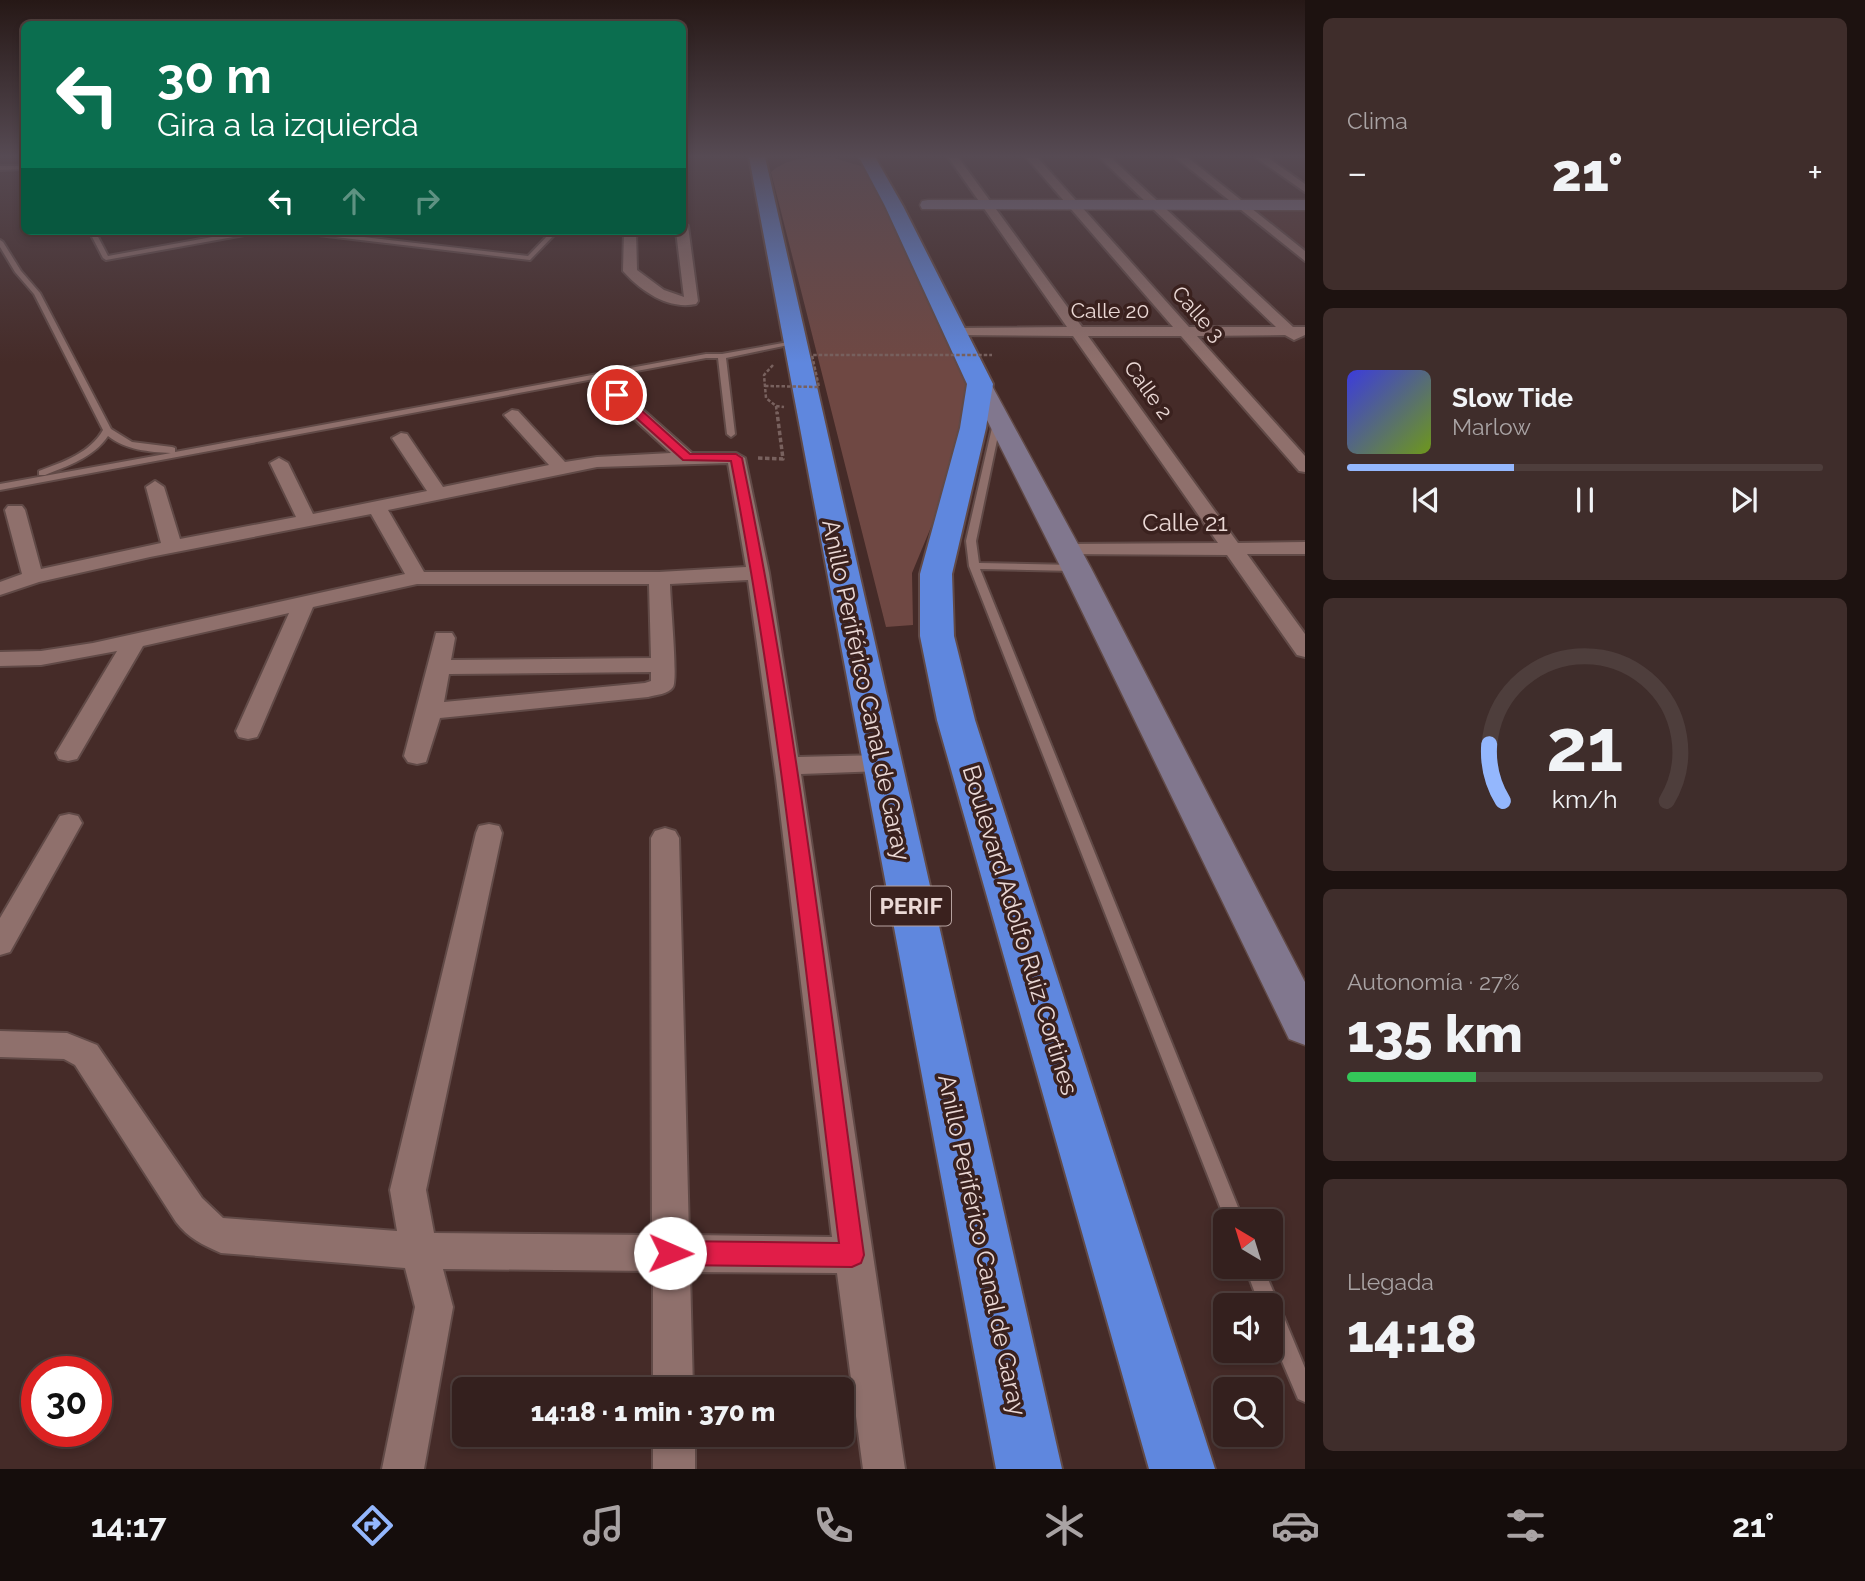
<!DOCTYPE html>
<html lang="es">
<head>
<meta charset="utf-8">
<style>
	body { margin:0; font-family:Raleway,sans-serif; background:#3f2d2b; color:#f1f3f6; height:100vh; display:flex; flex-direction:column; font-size:26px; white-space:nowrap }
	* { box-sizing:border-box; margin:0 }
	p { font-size:23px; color:#a9a3a4 }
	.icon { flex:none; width:38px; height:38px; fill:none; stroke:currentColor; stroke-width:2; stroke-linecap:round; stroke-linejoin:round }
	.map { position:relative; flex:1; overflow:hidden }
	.panel { display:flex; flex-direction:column; gap:18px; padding:18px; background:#1d1210; width:560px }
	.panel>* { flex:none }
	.top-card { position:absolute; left:21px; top:21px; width:665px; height:214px; border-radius:10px; box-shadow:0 4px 10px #0003,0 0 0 2px #4e3e3c; background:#0b6e4f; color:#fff; overflow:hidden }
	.needle { width:46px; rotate:322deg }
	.buttons { position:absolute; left:1213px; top:1209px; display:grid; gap:14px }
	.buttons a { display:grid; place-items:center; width:70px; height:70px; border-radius:10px; background:#34201e; box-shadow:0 4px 10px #0003,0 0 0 2px #4e3e3c; font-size:35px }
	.speed { position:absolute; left:21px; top:1356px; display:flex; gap:14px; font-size:35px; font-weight:700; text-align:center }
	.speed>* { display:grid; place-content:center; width:91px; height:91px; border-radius:50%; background:#34201e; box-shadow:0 4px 10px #0003,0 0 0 2px #4e3e3c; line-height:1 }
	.speed .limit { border:10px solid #d22; background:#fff; color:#111 }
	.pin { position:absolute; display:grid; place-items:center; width:60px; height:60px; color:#fff; margin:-30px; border:4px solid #fff; border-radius:50%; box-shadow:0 2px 7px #0007 }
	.me { position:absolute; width:77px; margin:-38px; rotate:91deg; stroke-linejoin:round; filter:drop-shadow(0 0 5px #0008) }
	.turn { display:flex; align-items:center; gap:24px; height:147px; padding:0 21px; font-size:32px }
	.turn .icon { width:91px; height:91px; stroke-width:2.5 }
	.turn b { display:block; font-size:49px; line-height:60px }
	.lanes { display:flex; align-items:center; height:66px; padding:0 21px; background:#0003; justify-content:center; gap:35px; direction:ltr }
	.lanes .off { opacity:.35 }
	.big { font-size:52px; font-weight:800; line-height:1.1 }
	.panel .tile { flex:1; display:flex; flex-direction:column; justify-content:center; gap:10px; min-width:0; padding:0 24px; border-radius:10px; background:#3f2d2b }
	.panel .dial { align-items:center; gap:0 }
	.dial svg { height:182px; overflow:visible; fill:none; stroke:#4e3e3c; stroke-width:7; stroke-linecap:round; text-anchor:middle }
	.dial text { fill:#f1f3f6; stroke:none }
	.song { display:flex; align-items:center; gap:21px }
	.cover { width:84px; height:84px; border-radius:10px; background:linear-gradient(135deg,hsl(240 70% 55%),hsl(80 70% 35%)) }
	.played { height:7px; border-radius:4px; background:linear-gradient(90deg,#94b7fd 35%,#4e3e3c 35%) }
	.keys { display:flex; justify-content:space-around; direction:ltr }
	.heat { display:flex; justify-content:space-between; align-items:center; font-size:38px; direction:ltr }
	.charge { height:10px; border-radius:5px; background:linear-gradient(90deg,#34c759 27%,#4e3e3c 0) }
	.trip { position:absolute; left:452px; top:1377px; width:402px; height:70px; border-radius:10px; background:#34201e; box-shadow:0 4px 10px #0003,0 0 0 2px #4e3e3c; font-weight:800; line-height:70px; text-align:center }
	.dock { display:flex; height:112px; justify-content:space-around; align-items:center; background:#150d0c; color:#a9a3a4 }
	.dock .icon { width:49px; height:49px }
	.dock .selected { color:#94b7fd }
	.dock b { font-size:32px; color:#f1f3f6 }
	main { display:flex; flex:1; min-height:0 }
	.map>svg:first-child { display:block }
	.built { fill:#53322e }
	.green { fill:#6f4843 }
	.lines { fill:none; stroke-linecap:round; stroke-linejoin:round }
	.lane-casing { stroke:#614a47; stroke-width:4 }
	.street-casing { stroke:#614a47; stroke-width:4 }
	.secondary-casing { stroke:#614a47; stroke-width:3 }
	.highway-casing { stroke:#614a47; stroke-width:4 }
	.path-far1 { stroke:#78615e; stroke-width:2.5; stroke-dasharray:3.5 2; stroke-linecap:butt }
	.path { stroke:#78615e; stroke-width:3.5; stroke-dasharray:4.5 2.5; stroke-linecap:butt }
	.lane { fill:#8f706c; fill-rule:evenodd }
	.street { fill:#8f706c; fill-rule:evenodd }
	.secondary { fill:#81778e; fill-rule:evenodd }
	.highway { fill:#5f87de; fill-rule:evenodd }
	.path-bridge { stroke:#78615e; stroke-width:2.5; stroke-dasharray:3.5 2; stroke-linecap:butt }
	.route { fill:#e11d48; stroke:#92132f; stroke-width:2 }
	.labels { text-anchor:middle; stroke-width:7; stroke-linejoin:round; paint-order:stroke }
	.far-street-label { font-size:21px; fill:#ebd9d6; stroke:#3a211e }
	.shield { fill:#3a211e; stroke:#b6a29f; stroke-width:2 }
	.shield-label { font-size:23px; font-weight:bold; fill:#ebd9d6 }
	.street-label { font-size:24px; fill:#ebd9d6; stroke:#3a211e }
</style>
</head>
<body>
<main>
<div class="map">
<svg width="1305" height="1469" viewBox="0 0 1305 1469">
	<rect width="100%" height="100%" fill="#452b28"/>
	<path class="built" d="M1250,208h55v44z"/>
	<path class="green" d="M830,157l38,11 121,219 -77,186 1,52 -27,2 -115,-455c18,-15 36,-14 59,-15z"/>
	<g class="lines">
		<g class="lane-casing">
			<path id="lane" d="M0,166h24v3l-24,1z
				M89,231h6l13,25 137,-25h67l216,25 24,-25h6l-28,29 -237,-28 -43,2 -144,26 -3,-2z
				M0,240l3,2 18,29 19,22 71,136 21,13 40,5 3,1v4l531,-98h16l72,-13 4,2 -72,15 9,76 -4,3 -4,-3 -9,-76h-12l-706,132v-6l171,-31c-22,-1 -45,-3 -63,-17 -14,21 -40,30 -63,39h-6v-4c24,-9 51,-18 64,-41l-69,-136 -19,-22 -15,-25z
				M994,419l7,2 -25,120 3,22 96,2 5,3 -5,3 -95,-2 264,653h-18l-257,-656 -3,-25z
				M1245,1267h18l42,101v34l-7,-3 -28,-66v-27h-10z"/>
		</g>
		<g class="street-casing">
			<path id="street" d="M948,157h10l124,170h91l-147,-170h11l152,170h87l-177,-170h11l183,170h12v8l-11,5 -9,-5 -88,1 108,120v16l-6,-1 -118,-135h-93l150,207 67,-1v12h-58l58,80v23l-8,-2 -70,-100 -168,-1 -3,-4 3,-4 7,-2 152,-1 -145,-207 -121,-1 -2,-3 2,-3 5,-1 110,-1z
				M1175,157h12l118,94v10z
				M1255,157h12l38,27v8z
				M682,222l6,4 10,75 -2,3c-28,6 -55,-13 -73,-33l1,-40h12l1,39 27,20 20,7 -8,-66h6z
				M617,390l6,2 69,61h44l9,5 24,115 29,184 84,-2 9,2 4,6 -4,6 -9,2 -81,3 104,695h-42l-26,-196 -147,-1 3,118h-40v-119l-210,-2 10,38 -29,162h-42l33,-162 -10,-39 -184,-15c-18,-8 -33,-15 -45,-31l-101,-157 -11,-6 -64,-2v-26l67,2 30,12 105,153 21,20 174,13 -7,-41 86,-357 3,-7 10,-2 10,2 3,7 -76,357 8,43 218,2 -1,-397 4,-7 10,-3 10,3 4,7 10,397 143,2 -56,-459 -28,-198 -78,4c0,15 8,96 3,103 -4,7 -18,8 -25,10l-208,21 -14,44 -9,2 -9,-2 -4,-6 32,-123h16l3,5 -4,22 200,-2 -2,-74h-232l-104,23 -53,124 -3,6 -9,2 -9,-2 -3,-6 53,-118 -146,33 -66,113 -9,2 -9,-2 -3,-6 61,-102 -76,14 -41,1v-14l41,-1 52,-8 312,-69 -34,-60 -221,43 -111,25 -39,13v-13l22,-8 -17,-64 3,-4h14l3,4 16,59 120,-26 -15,-56 9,-6 9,6 16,52 116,-22 -26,-54 9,-5 9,5 25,51 114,-23 -35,-53 9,-5 6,1 36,53 106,-22 -45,-50 8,-5 6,1 47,51 32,-5 74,-4 -60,-55 -2,-3zM728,463l18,104 -87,5h-235l-36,-62 209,-43zM651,672v9l-6,2 -201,19 5,-28z
				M69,814l9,2 4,7 -72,129 -10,3v-37l60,-102z
				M653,1435h42v34h-42z"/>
		</g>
		<g class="secondary-casing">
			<path id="secondary" d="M928,200h377v10l-383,-1 -2,-4 2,-4z
				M980,377l8,2 3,5 100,184 214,414v63l-16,-6 -228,-471 -92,-184 3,-5z"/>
		</g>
		<g class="highway-casing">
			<path id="highway" d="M749,157h16l297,1312h-66z
				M859,157h16l28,49 90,178 -7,44 -34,146 2,62 21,84 240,749h-66l-212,-749 -17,-84v-62l40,-146 7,-44 -82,-178z"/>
		</g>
		<path class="path-far1" d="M773,365l-9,10 2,23 10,8 8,1
			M776,406l1,8"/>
		<path class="path" d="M758,458l25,1 -6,-47"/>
		<use href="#lane" class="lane"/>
		<use href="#street" class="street"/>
		<use href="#secondary" class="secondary"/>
		<use href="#highway" class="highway"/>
		<path class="path-bridge" d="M765,386l54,1 -7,-32h180"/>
	</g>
	<linearGradient id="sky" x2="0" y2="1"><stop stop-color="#261816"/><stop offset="0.43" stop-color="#564a53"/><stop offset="1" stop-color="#564a53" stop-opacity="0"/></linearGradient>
	<rect width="1305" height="363" fill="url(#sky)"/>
	<path class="route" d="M613,392h8l69,62h46l6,4c55,263 85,531 122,797l-3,8 -9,4 -182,-2 -8,-4 -4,-8 4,-8 8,-4 169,2c-33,-261 -58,-524 -108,-782l-48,-1 -70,-63z"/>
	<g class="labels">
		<g class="far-street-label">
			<text x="1110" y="318">Calle 20</text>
			<text transform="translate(1198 314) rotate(48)" y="7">Calle 3</text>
			<text transform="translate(1148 390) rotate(54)" y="7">Calle 2</text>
		</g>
		<rect class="shield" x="871" y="886.5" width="80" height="39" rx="5"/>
		<g class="shield-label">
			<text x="911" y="914">PERIF</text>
		</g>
		<g class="street-label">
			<text x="1185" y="531">Calle 21</text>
			<text transform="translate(866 690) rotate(78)" y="8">Anillo Periférico Canal de Garay</text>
			<text transform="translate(1020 930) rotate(73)" y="8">Boulevard Adolfo Ruiz Cortines</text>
			<text transform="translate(982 1245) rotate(78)" y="8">Anillo Periférico Canal de Garay</text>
		</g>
	</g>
</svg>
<div class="buttons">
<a><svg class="needle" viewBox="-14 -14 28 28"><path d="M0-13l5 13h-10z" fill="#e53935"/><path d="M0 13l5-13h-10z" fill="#a9a3a4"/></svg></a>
<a><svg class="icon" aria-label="sound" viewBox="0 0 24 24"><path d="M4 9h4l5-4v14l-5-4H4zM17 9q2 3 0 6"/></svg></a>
<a><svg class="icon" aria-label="search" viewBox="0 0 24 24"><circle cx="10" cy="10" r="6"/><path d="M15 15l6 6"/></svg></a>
</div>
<div class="speed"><div class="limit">30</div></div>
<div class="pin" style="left:617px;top:395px;background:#d93025"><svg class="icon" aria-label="arrive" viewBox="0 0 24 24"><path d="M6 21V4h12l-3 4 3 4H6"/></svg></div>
<svg class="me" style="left:670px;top:1253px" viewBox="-20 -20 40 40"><circle r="19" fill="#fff"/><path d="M0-13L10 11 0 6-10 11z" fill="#e11d48"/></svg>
<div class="trip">14:18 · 1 min · 370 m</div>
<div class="top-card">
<div class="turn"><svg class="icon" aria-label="left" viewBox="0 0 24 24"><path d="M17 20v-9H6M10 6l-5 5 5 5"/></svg><div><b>30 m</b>Gira a la izquierda</div></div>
<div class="lanes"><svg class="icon" aria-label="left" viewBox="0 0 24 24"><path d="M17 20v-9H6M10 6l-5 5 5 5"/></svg><svg class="icon off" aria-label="ahead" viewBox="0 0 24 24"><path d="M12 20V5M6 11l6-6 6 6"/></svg><svg class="icon off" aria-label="right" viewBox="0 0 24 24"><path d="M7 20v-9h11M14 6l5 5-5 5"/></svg></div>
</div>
</div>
<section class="panel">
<div class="tile"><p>Clima</p>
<div class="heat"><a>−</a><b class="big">21°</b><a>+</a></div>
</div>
<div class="tile">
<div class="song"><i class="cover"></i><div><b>Slow Tide</b><p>Marlow</p></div></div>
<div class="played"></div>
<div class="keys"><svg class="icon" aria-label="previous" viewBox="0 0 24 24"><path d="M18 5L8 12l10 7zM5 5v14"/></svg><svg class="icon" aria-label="pause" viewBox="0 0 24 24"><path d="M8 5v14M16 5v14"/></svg><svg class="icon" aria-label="next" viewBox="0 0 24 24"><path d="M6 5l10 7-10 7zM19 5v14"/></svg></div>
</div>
<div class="tile dial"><svg viewBox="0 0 100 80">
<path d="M14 69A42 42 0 1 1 86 69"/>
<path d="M14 69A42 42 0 0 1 8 44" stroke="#94b7fd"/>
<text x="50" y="56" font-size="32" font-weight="700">21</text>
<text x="50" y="72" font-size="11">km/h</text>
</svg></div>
<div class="tile"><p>Autonomía · 27%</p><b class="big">135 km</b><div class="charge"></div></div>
<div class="tile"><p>Llegada</p><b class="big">14:18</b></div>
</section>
</main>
<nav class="dock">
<b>14:17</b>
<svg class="icon selected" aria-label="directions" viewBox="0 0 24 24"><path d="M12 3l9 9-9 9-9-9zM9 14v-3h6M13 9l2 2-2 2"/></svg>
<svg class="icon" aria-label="music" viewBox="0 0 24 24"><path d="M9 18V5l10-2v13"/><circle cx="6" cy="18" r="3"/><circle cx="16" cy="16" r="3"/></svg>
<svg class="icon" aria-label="phone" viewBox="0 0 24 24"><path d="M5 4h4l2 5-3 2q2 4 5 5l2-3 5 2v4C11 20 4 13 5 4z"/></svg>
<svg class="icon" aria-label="climate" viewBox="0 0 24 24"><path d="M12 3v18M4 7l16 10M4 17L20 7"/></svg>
<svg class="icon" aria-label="car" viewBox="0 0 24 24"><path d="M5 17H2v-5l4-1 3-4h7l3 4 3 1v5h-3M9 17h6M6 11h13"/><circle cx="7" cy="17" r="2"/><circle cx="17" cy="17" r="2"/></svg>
<svg class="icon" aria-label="filters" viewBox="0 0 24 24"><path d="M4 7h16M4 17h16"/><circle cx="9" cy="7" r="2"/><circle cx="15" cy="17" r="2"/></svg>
<b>21°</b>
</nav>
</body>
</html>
